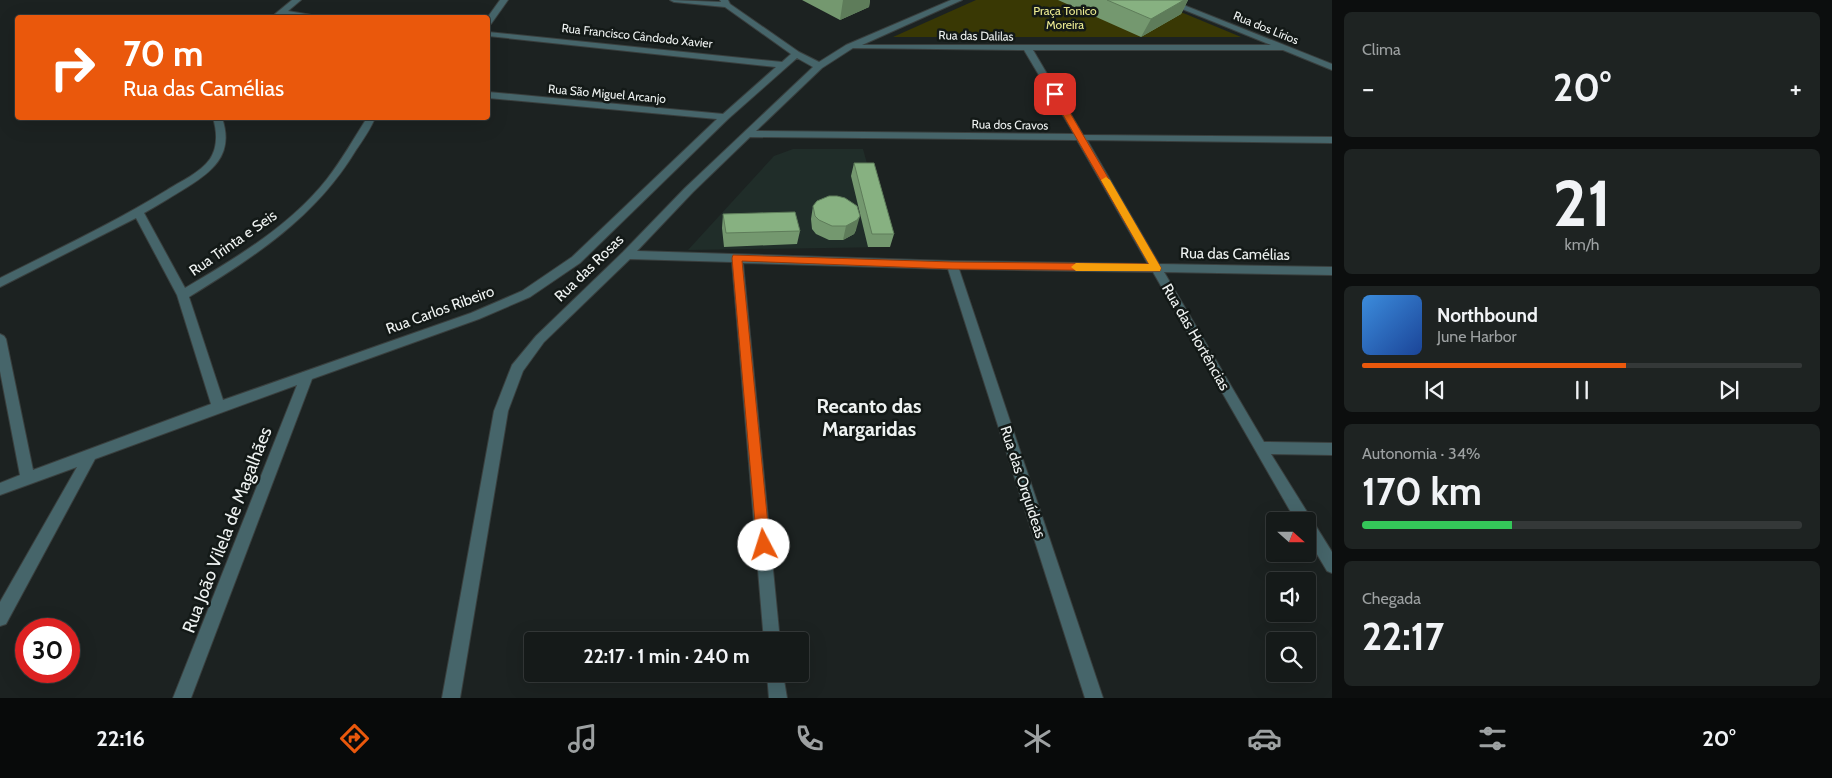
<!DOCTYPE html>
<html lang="pt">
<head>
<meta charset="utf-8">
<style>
	body { margin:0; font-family:Cabin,sans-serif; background:#1e2322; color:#f1f3f6; height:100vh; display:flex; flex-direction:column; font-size:19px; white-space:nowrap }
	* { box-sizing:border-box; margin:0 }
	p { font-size:16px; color:#9da1a2 }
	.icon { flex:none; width:28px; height:28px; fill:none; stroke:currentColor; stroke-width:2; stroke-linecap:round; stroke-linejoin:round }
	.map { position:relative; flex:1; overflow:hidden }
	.side { display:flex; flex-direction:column; gap:12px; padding:12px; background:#0c0e0e; width:500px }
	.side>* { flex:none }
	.top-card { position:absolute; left:15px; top:15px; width:475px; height:105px; border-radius:5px; box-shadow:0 5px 20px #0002,0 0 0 1px #343838; background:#ea580c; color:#fff; overflow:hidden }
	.needle { width:32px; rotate:111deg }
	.buttons { position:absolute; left:1266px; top:512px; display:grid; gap:10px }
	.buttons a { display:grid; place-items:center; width:50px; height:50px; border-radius:5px; background:#151a19; box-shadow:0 5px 20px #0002,0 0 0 1px #343838; font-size:25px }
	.speed { position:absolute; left:15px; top:618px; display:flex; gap:10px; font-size:25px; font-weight:700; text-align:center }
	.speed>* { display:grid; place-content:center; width:65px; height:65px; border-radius:50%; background:#151a19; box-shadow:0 5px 20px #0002,0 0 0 1px #343838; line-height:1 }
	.speed .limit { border:8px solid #d22; background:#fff; color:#111 }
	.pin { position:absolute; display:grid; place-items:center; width:42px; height:42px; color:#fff; margin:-21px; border-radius:10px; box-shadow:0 2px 8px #0006 }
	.me { position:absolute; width:55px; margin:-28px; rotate:355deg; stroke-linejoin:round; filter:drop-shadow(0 0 4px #0008) }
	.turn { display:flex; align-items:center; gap:18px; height:105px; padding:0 25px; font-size:22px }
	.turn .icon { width:65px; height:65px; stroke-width:2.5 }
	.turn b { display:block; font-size:35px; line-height:42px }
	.big { font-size:38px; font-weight:700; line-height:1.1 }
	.side .widget { flex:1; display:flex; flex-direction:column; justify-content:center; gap:8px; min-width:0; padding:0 18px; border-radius:8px; background:#1e2322 }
	.side .dial { align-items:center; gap:0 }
	.dial b { font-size:65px; line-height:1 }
	.song { display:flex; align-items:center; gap:15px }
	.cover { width:60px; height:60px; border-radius:8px; background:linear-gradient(135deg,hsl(210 70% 55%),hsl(220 70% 35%)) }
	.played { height:5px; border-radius:2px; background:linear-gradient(90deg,#ea580c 60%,#343838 60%) }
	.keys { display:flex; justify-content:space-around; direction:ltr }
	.heat { display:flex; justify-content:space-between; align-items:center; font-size:28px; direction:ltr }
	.charge { height:8px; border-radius:4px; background:linear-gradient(90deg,#34c759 34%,#343838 0) }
	.trip { position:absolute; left:524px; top:632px; width:285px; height:50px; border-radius:5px; background:#151a19; box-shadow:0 5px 20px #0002,0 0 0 1px #343838; font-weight:700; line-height:50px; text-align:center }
	.menu { display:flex; height:80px; justify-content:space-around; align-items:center; background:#080a0a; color:#9da1a2 }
	.menu .icon { width:35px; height:35px }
	.menu .active { color:#ea580c }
	.menu b { font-size:22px; color:#f1f3f6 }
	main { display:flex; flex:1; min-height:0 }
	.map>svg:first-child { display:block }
	.built { fill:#202d29 }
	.green { fill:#393804 }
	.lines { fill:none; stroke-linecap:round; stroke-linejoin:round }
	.minor-casing { stroke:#393f3e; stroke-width:2 }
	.minor { fill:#46656a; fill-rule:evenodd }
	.wall { fill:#74986f }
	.shaded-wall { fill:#5e7c5a }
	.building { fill:#87b181; stroke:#5e7c5a }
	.route { fill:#ea580c; stroke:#983908 }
	.slow { fill:#f59e0b }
	.labels { text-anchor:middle; stroke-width:5; stroke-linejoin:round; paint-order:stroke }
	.far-park-label { font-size:12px; fill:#ebea91; stroke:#131917 }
	.far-street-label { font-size:12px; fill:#eef2f1; stroke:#131917 }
	.street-label { font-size:15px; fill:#eef2f1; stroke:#131917 }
	.near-street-label { font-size:18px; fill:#eef2f1; stroke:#131917 }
	.district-label { font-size:20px; font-weight:bold; fill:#eef2f1; stroke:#131917 }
</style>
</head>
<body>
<main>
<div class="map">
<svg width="1332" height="698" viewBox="0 0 1332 698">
	<rect width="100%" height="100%" fill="#1c2221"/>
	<path class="built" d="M793,149h70l27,98 -202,3 86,-94z"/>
	<path class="green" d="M976,0h176l89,37h-348z"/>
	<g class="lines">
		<g class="minor-casing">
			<path id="minor" d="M292,0h9l-13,11 41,7 -46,-2 -8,2v-4z
				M500,0h8l-17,24h-3l-1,-6z
				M670,0l51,2 -1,-2h8l2,4 69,48 20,10 27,-17 105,-45h11l-100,45h409l-111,-45h11l161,64v6l-49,-20h-250l50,85 249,2v6l-245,-3 72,124 173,3v8l-168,-3 100,170 68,1v12l-61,-1 61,98v21l-5,-2 -19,-32v-18h-12l-143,-249 -194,-3 144,429h-18l-137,-429 -205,-6 37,378h-16l-32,-379 -102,-3 -86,83 -21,29 -15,40 -48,287h-18l52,-287 18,-46 24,-29 87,-84 62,-64 128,-121 -16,-9 -69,61 -148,144 -50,34 -51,22 -167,60 -121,319h-18l124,-313 -202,74 -89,165 -6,2v-24l77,-135 -77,28v-12l20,-8 -20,-104v-37l4,2 2,3 27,131 178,-66 -34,-109 -41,-77 -136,69v-9c56,-28 113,-55 167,-88 14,-9 33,-17 43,-31 8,-12 7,-28 3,-41h9c13,38 -11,55 -41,73 -12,7 -24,15 -37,22l41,75c51,-30 105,-62 142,-109 15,-19 27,-41 40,-61h8c-4,10 -12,22 -19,32 -41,68 -101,106 -167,147l34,103 248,-87 51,-22 50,-34 145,-138 -229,-21v-6l235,22 53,-47 -288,-31v-4l294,30 9,-8 -66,-47 -51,-5zM853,48l171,2 50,84 -318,-3 66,-63zM750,137l327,3 71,124 -196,-3 -315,-10 56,-59z
				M767,674h16l4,24h-18z"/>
		</g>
		<use href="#minor" class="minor"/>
	</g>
	<path class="wall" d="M802,0h68l-1,7 -29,13z
		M1058,0h130l-7,14 -40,23z
		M854,163l40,71 -4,13h-22l-17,-71z
		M813,206l43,24 -2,4 -11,6h-14l-13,-6 -4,-5 -1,-10z
		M723,214l77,17 -3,13 -73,3 -2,-19z"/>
	<path class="shaded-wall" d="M843,0h27l-1,7 -29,13z
		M1184,0h4l-7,14 -40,23 10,-18z
		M860,216l-4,14 -2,4 -11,6 3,-14z"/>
	<path class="building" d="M1107,0h77l-33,19z
		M854,163h20l20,71h-22z
		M829,196h8l8,2 12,8 3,10 -3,4 -11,6h-14l-13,-6 -4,-4 -2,-10 4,-5z
		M795,212l5,19 -74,2 -3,-19z"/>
	<path class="route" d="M1055,91l4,3 102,174 -1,3 -208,-2 -210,-8 28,284 -2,5 -4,2 -5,-2 -2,-5 -25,-287 1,-3 219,7 197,2 -98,-170z"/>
	<path class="slow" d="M1106,177l4,3 51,88 -1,3h-84l-5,-4 5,-4 73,1 -48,-84z"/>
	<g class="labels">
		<g class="far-park-label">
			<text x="1065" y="15">Praça Tonico<tspan x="1065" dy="14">Moreira</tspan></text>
		</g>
		<g class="far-street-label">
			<text transform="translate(1266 28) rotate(22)" y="4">Rua dos Lírios</text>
			<text transform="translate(637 36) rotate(6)" y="4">Rua Francisco Cândodo Xavier</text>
			<text transform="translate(976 36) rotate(1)" y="4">Rua das Dalilas</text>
			<text transform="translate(607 94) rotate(5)" y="4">Rua São Miguel Arcanjo</text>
			<text transform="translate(1010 125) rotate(1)" y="4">Rua dos Cravos</text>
		</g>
		<g class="street-label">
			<text transform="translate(233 243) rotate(-35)" y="5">Rua Trinta e Seis</text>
			<text transform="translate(1235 254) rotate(1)" y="5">Rua das Camélias</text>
			<text transform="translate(589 268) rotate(-44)" y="5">Rua das Rosas</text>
			<text transform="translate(440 310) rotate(-20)" y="5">Rua Carlos Ribeiro</text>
			<text transform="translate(1196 337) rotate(60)" y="5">Rua das Hortências</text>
			<text transform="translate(1023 482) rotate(72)" y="5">Rua das Orquídeas</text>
		</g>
		<g class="near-street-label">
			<text transform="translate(227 530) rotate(-69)" y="6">Rua João Vilela de Magalhães</text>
		</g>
		<g class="district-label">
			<text x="869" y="413">Recanto das<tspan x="869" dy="23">Margaridas</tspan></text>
		</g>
	</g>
</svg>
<div class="buttons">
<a><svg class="needle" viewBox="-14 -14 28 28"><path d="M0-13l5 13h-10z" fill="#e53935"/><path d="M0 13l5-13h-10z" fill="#9da1a2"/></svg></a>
<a><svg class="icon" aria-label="sound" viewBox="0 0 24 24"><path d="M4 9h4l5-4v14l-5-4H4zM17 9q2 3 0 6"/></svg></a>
<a><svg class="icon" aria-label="search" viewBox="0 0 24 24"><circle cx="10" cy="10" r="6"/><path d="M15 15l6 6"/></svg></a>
</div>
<div class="speed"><div class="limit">30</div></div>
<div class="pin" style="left:1055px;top:94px;background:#d93025"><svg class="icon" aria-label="arrive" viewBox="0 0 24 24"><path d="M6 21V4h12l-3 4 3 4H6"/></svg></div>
<svg class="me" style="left:764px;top:545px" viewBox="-20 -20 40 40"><circle r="19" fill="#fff"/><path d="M0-13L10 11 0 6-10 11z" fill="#ea580c"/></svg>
<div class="trip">22:17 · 1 min · 240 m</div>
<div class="top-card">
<div class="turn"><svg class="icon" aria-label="right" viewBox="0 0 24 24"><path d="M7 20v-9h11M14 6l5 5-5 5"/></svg><div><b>70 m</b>Rua das Camélias</div></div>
</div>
</div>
<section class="side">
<div class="widget"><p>Clima</p>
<div class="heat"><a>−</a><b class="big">20°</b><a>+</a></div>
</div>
<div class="widget dial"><b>21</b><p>km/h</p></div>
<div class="widget">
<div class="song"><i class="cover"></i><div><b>Northbound</b><p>June Harbor</p></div></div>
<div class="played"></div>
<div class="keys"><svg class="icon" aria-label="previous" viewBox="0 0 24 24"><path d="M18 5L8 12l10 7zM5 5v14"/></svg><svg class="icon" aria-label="pause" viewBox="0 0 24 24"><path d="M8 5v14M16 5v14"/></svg><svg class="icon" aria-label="next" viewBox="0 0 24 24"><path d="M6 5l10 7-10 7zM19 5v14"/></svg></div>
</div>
<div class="widget"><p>Autonomia · 34%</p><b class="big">170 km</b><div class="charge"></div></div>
<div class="widget"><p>Chegada</p><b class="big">22:17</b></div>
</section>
</main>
<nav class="menu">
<b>22:16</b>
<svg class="icon active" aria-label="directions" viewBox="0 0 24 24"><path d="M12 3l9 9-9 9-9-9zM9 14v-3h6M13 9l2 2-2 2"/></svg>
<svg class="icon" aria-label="music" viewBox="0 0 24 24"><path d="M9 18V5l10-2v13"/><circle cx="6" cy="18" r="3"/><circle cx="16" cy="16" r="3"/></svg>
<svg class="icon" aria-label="phone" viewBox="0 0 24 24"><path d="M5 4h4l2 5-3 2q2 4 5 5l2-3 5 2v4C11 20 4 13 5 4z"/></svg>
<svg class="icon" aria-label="climate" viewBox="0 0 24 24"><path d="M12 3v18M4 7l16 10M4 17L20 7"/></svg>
<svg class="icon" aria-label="car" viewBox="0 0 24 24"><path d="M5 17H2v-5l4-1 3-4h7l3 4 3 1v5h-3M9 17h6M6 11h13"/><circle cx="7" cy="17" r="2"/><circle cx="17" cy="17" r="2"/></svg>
<svg class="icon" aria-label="filters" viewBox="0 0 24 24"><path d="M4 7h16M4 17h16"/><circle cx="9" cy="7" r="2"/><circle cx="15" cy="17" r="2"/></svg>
<b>20°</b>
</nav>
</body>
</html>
